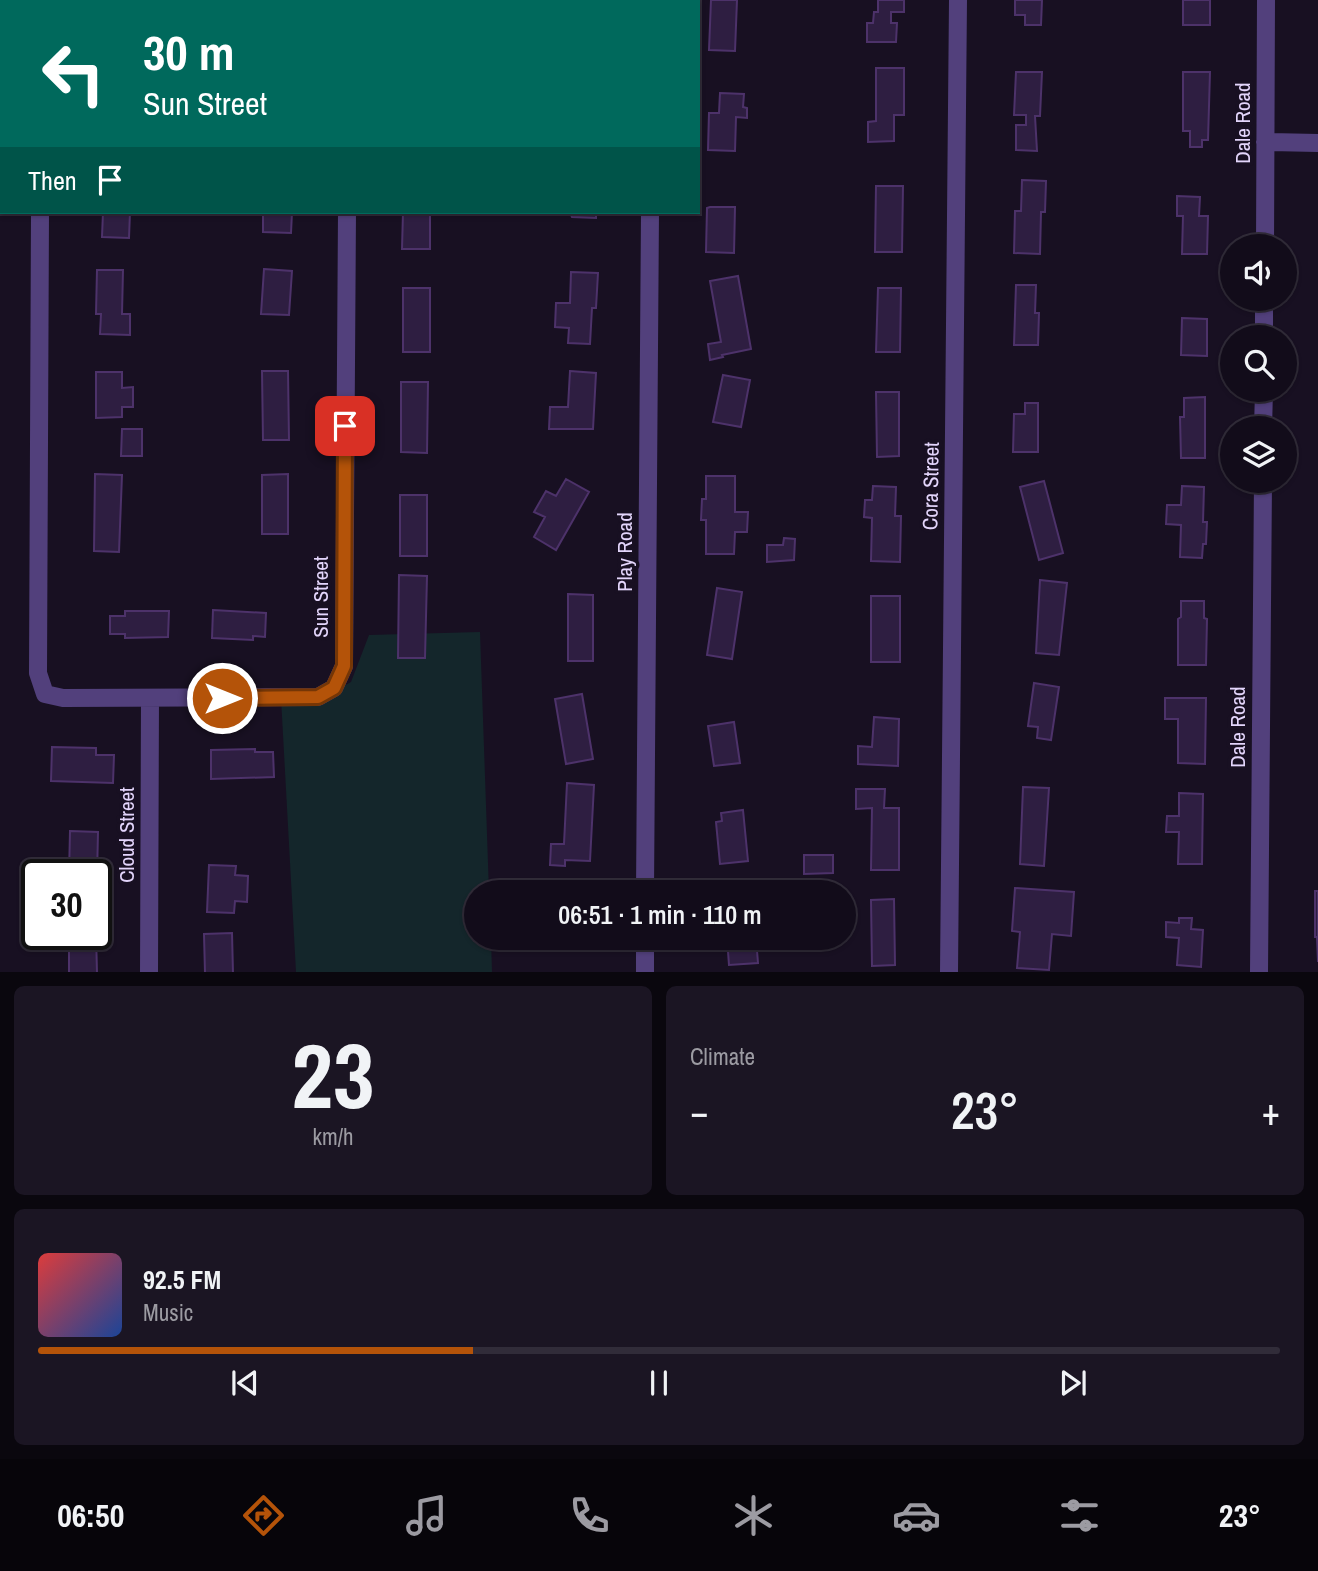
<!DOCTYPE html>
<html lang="en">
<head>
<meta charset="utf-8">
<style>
	body { margin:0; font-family:"Archivo Narrow",sans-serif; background:#1b1523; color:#f1f3f6; height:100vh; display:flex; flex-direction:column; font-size:26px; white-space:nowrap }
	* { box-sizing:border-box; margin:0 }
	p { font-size:23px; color:#9c9ba2 }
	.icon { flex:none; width:38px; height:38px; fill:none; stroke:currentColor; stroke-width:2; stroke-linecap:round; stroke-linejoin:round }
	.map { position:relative; height:972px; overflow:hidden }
	.details { display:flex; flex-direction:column; gap:14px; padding:14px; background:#0a070e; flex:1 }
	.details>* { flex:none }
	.banner { position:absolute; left:0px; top:0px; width:700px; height:214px; box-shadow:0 2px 5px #0004,0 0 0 2px #312c39; background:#00695c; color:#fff; overflow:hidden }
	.buttons { position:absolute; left:1220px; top:234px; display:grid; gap:14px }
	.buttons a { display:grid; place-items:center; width:77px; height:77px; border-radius:50%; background:#120c1a; box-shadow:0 2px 5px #0004,0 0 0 2px #312c39; font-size:35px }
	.speed { position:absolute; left:21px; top:859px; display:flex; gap:14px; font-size:35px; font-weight:700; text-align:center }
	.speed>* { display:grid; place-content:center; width:91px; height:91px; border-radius:50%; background:#120c1a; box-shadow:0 2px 5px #0004,0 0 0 2px #312c39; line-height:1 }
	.speed .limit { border:4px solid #111; border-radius:10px; background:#fff; color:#111 }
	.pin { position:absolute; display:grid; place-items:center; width:60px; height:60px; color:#fff; margin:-30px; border-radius:14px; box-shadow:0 4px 10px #0006 }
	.me { position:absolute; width:77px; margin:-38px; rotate:90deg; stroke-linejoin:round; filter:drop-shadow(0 0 5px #0008) }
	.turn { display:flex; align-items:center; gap:24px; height:147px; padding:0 28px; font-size:32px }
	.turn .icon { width:91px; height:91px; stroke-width:2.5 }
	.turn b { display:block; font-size:49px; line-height:60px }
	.then { display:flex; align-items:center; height:66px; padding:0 28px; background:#0003; gap:14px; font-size:26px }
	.big { font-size:52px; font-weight:600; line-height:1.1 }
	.details .widget { flex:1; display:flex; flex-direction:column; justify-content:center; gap:10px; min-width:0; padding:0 24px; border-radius:10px; background:#1b1523 }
	.details .dial { align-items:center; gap:0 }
	.dial b { font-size:91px; line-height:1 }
	.song { display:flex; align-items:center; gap:21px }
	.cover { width:84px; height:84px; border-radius:10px; background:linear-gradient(135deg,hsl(0 70% 55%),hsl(220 70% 35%)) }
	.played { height:7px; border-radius:4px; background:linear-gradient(90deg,#b45309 35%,#312c39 35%) }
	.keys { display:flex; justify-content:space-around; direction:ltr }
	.heat { display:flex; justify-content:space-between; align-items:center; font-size:38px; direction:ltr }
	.details .tiles { flex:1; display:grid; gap:14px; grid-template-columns:1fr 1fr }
	.widget:last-child { grid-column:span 2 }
	.trip { position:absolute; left:464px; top:880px; width:392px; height:70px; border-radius:35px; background:#120c1a; box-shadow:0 2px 5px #0004,0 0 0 2px #312c39; font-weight:600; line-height:70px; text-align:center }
	.dock { display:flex; height:112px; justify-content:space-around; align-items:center; background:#07050a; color:#9c9ba2 }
	.dock .icon { width:49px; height:49px }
	.dock .selected { color:#b45309 }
	.dock b { font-size:32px; color:#f1f3f6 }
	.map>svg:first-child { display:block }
	.green { fill:#14262b }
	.building { fill:#2e1e41; stroke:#4d326a; stroke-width:2 }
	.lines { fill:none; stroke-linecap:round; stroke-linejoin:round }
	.minor { stroke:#52407c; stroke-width:18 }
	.route-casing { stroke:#753606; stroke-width:18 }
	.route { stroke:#b45309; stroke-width:12 }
	.labels { text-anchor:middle; stroke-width:7; stroke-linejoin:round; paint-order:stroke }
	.street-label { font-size:21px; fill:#e3d5fb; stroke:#181022 }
</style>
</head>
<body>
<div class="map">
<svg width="1318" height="973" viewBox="0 0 1318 973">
	<rect width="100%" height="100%" fill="#181022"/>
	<path class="green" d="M480,632l9,260h-13v46h15l1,34h-196l-15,-274 43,-1 27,-15 18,-47z"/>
	<path class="building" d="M711,0h26l-2,51 -26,-1z
		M878,0h26v12h-13v11h6l-1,19h-29v-19h6l1,-11h4z
		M1015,0h27l-1,25h-16v-10h-10z
		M1183,0h27v25h-27z
		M876,68h28v47h-10v26l-26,1v-20l8,-1z
		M1016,72h26l-2,44h-5l2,35 -21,-1v-25h10v-10h-12z
		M1183,72h27l-2,68h-6v7h-12v-16h-7z
		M720,93l24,1 -1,13 4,1v10l-11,-1 -1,34 -27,-1 1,-37h10z
		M1022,180l24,1 -1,31h-4l-1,42 -26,-1 1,-42h6z
		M876,186h27l-1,66h-27z
		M1177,196l23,1 -1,19h9l-1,38h-25l1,-38h-6z
		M710,207h25l-1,46 -28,-1 1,-44z
		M103,212h27l-1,26 -27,-1z
		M263,212h29l-1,21 -28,-1z
		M403,212h27v37h-28z
		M570,212h26v6l-24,-1z
		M264,269l28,2 -3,44 -28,-1z
		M97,270h26l-1,44h8v21l-30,-1 1,-20h-5z
		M571,272l27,1 -2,35h-4l-2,36 -22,-1 1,-15 -14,-1 1,-24h14z
		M738,276l13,73 -29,6 1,2 -13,3 -2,-16 13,-2 -11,-61z
		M1016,285h20l-1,28h4l-1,32h-24z
		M403,288h27v64h-27z
		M878,288h23l-1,64h-24z
		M1182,318l25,1v37l-26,-1z
		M262,371h26l1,69h-26z
		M570,371l26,2 -3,56h-44l1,-22h18z
		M96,372h26v16l11,-1v20h-11v10l-26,1z
		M723,375l27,5 -9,47 -28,-5z
		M401,382h27l-1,71 -26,-1z
		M876,392h23v64l-22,1z
		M1205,397v61h-24l-1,-41h4v-19z
		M1025,403h13v49h-25l1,-38h11z
		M122,429h20v27h-21z
		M95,474l27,1 -3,77 -25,-1z
		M288,474v60h-26v-59z
		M706,476h29v36h13l-1,20h-12l-1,22h-28v-34h-5l1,-21h4z
		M566,479l23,13 -33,58 -22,-13 11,-20 -11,-5 12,-21 10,5z
		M1044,481l19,72 -24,7 -19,-73z
		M873,486l23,1 -1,29h6l-1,46 -29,-1 1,-43 -8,-1 1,-17h7z
		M1182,486l22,1 -1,35h4l-1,22h-3l-1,14 -22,-1 1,-32 -15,-1 1,-19h14z
		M400,495h27v61h-27z
		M784,538l11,1 -1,21 -27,2v-17h16z
		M399,575l28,1 -2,82h-27z
		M1040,580l27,3 -8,72 -23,-2z
		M717,588l25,4 -10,67 -25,-4z
		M568,594l25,1v66h-25z
		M871,596h29v66h-29z
		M1181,601h23v17l3,1 -1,46h-28v-46l3,-2z
		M213,610l53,3 -1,24 -12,-1v4l-41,-2z
		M125,611h44l-1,26 -43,1v-4h-15v-18h15z
		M1034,683l25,4 -8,53 -14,-2 1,-11 -10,-1z
		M582,694l11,65 -27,5 -11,-65z
		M1165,698h41l-1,66 -27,-1v-44h-13z
		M874,717l25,2 -1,47 -40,-2v-18l14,1z
		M734,722l6,41 -26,3 -6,-40z
		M52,747l44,1v7h18l-1,28 -62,-2z
		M255,749v3h18l1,25 -63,2v-29z
		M567,783l27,2 -4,76 -25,-1v6l-15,-1 1,-21h13z
		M1023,787l26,1 -5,78 -24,-2z
		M856,789h29l-1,19h15v62h-28l1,-62 -16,1z
		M1179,793l24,1 -1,70h-24l1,-32h-13l1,-16h12z
		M743,810l5,51 -28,3 -4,-42 6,-1 -1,-8z
		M70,831l28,1 -1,44 -28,-1z
		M804,855h29v18l-29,1z
		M209,865l27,1 -1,9 13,1 -1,26 -12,-1 -1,12 -27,-1z
		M564,886h26v6h-27z
		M1015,888l59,4 -3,44 -19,-2 -3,36 -32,-2 3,-36 -8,-1z
		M1315,891h3v71l-1,-25h-2z
		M894,899l1,66 -23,1 -1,-66z
		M1179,918h13l-1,11 12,1 -2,37 -24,-2 2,-27 -13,-1v-15l13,1z
		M96,933l1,40h-28v-39z
		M232,933l1,40h-28l-1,-39z
		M727,938h29l2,25 -29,2z"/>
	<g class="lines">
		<path class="minor" d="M41,2v-2
			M348,2v-2
			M652,2v-2
			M1265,142l53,1
			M40,212l-2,461 7,21 18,4 255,-1 16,-9 10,-22 3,-454
			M1265,247l1,-247
			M1264,338v-39
			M1263,429l1,-39
			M645,892l5,-680
			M149,973l1,-275
			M645,973v-35
			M949,973l9,-973
			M1259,973l4,-492"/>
	</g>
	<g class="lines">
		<g class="route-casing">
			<path id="route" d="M222,698l96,-1 16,-9 10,-22 1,-240"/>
		</g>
		<use href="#route" class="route"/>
	</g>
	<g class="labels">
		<g class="street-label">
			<text transform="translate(1243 123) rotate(-90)" y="7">Dale Road</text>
			<text transform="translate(931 486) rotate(-89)" y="7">Cora Street</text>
			<text transform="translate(625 552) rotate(-90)" y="7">Play Road</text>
			<text transform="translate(321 597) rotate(-90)" y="7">Sun Street</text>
			<text transform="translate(1238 727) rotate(-90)" y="7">Dale Road</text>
			<text transform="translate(127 835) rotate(-90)" y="7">Cloud Street</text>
		</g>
	</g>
</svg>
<div class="buttons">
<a><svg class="icon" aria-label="sound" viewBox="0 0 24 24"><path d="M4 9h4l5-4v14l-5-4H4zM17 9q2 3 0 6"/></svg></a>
<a><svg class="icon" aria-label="search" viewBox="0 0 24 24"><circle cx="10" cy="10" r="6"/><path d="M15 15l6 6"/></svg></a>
<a><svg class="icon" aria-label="layers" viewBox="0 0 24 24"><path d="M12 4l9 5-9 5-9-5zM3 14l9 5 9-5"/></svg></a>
</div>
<div class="speed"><div class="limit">30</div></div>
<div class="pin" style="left:345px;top:426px;background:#d93025"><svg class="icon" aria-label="arrive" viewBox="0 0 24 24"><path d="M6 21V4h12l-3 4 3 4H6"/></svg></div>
<svg class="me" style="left:222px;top:698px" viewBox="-20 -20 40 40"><circle r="17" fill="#b45309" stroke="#fff" stroke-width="3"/><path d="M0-11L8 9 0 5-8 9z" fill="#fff"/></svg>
<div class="trip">06:51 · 1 min · 110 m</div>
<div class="banner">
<div class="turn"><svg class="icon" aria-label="left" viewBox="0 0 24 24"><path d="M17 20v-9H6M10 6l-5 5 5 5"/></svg><div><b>30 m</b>Sun Street</div></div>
<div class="then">Then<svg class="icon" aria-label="arrive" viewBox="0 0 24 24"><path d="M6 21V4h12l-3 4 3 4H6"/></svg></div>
</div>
</div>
<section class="details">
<div class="tiles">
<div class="widget dial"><b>23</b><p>km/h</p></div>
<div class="widget"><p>Climate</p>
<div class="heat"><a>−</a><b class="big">23°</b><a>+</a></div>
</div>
<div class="widget">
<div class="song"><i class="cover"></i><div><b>92.5 FM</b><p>Music</p></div></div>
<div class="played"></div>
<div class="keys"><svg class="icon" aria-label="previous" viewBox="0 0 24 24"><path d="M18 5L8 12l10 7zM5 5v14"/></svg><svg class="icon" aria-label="pause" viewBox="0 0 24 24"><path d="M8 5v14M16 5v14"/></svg><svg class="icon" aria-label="next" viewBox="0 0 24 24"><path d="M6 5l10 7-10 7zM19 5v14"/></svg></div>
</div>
</div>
</section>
<nav class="dock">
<b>06:50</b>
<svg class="icon selected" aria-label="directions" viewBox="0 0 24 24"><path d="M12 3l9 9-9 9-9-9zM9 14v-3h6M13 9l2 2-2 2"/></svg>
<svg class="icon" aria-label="music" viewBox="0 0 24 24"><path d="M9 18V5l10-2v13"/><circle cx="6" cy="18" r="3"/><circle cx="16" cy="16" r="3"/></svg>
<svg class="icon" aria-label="phone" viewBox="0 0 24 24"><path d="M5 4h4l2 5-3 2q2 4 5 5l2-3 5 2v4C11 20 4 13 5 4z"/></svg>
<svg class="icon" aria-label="climate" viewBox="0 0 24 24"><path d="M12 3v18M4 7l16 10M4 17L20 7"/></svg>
<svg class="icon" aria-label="car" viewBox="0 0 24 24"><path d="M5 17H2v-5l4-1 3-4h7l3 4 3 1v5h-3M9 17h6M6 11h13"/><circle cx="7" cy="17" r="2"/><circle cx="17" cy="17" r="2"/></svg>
<svg class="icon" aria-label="filters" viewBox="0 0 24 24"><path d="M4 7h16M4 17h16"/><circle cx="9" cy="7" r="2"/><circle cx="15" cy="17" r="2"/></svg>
<b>23°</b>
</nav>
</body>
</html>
